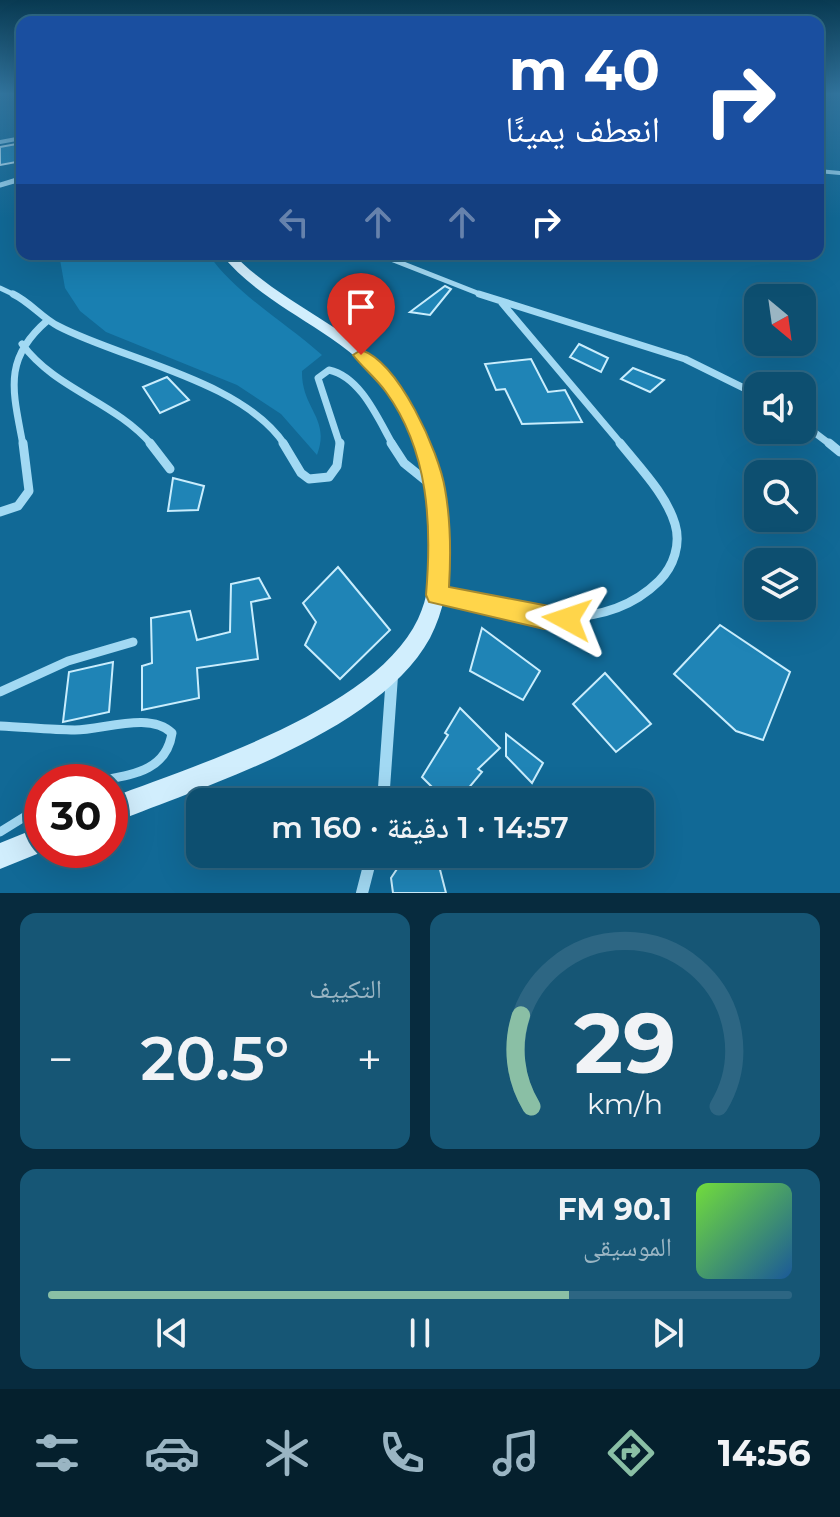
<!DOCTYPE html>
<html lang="ar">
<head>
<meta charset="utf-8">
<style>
	body { margin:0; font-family:Montserrat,"Noto Naskh Arabic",sans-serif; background:#165675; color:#f1f3f6; direction:rtl; height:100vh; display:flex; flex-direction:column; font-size:30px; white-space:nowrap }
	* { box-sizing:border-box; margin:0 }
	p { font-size:26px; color:#9ab5c3 }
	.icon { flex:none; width:44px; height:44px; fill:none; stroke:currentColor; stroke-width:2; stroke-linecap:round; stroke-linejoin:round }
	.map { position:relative; height:893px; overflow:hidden; direction:ltr }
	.side { display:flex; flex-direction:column; gap:20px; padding:20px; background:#072b3e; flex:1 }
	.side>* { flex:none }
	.banner { position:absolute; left:16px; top:16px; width:808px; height:244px; border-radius:16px; box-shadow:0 8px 32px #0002,0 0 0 2px #2d6683; direction:rtl; background:#1a4fa0; color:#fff; overflow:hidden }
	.needle { width:52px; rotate:151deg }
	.tools { position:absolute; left:744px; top:284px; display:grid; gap:16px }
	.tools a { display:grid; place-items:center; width:72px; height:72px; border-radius:16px; background:#0d4f70; box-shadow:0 8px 32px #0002,0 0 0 2px #2d6683; font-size:40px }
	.speed { position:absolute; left:24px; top:764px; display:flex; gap:16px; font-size:40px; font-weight:700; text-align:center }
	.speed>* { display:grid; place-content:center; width:104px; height:104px; border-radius:50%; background:#0d4f70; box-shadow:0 8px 32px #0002,0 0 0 2px #2d6683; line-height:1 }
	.speed .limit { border:12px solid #d22; background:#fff; color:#111 }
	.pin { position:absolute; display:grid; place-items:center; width:68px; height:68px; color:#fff; margin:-82px -34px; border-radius:50% 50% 50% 0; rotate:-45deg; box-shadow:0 0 8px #0007 }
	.pin .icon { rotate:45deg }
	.me { position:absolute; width:88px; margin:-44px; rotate:275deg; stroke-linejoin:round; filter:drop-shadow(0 0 6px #0008) }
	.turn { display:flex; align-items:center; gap:28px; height:168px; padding:0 32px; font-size:36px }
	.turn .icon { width:104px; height:104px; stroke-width:2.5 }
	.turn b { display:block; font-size:56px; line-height:68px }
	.lanes { display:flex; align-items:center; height:76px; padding:0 32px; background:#0003; justify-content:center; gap:40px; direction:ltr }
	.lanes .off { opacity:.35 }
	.big { font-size:60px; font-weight:600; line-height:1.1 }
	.side .widget { flex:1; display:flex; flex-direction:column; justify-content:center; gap:12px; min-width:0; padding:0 28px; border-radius:16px; background:#165675 }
	.side .dial { align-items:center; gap:0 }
	.dial svg { height:208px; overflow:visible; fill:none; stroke:#2d6683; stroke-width:7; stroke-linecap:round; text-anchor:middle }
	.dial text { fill:#f1f3f6; stroke:none }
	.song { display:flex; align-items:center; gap:24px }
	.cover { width:96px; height:96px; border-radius:12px; background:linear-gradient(135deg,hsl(100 70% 55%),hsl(210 70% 35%)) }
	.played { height:8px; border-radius:4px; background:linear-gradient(90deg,#8abfa5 70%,#2d6683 70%) }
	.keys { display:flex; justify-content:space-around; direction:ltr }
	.heat { display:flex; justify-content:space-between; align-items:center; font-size:44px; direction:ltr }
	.side .tiles { flex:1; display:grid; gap:20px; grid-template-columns:1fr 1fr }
	.widget:last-child { grid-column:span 2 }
	.trip { position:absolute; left:186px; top:788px; width:468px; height:80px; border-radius:16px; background:#0d4f70; box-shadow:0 8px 32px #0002,0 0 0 2px #2d6683; font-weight:600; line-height:80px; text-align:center; direction:rtl }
	.tabs { display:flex; height:128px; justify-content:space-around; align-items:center; background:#05202d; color:#9ab5c3 }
	.tabs .icon { width:56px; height:56px }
	.tabs .current { color:#8abfa5 }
	.tabs b { font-size:36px; color:#f1f3f6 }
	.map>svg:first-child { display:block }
	.green { fill:#197fb1 }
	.building { fill:#1f84b6; stroke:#c9edfd; stroke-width:2 }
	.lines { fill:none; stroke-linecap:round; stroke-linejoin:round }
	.lane { stroke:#a2d9f3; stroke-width:9 }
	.street-far4 { stroke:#a2d9f3; stroke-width:4 }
	.street-far3 { stroke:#a2d9f3; stroke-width:5 }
	.street-far2 { stroke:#a2d9f3; stroke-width:7 }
	.street-far1 { stroke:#a2d9f3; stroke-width:9 }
	.street { stroke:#a2d9f3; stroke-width:12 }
	.secondary { fill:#d1eefd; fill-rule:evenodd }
	.route { fill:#ffd54a; stroke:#a68a30; stroke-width:2 }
</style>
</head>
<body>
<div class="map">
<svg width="840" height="893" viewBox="0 0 840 893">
	<rect width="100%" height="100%" fill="#116996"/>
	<path class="green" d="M59,254h149c29,41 76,67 114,101l-20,16c-1,38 29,47 15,84l-36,-41 -44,-29 -131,-53 -26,-21 -15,-23z"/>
	<path class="building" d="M22,143v18l-22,4v-18z
		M445,286l6,3 -21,26 -20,-3z
		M579,344l29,14 -7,14 -31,-15z
		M531,359l17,33 17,-2 17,32 -60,2 -17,-35 -9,1 -11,-26z
		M633,368l31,12 -14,12 -29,-13z
		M167,377l22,23 -29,13 -17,-26z
		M173,478l31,8 -6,24 -30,1z
		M338,567l52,63 -50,49 -35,-34 11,-23 -13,-19z
		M259,578l11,20 -19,4 7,57 -61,9 2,30 -57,12v-44l10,-3 -1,-45 39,-7 7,29 33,-8 1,-48z
		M720,625l70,47 -27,68 -27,-9 -62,-57z
		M482,628l58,43 -17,29 -53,-29z
		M113,662l-4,50 -46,10 6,-50z
		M605,673l46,51 -35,28 -43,-48z
		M460,708l40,40 -22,21 4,3 -25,30h-10l-25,-25 26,-42 -3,-2z
		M506,734l37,29 -11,20 -26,-27z
		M407,854h29l10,39h-53l-2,-15z"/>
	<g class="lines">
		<path class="lane" d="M0,692l68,-31 65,-19
			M0,726c25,1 50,4 75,4 28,0 75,-19 97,3 -6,41 -45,42 -79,49
			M0,832l42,-26"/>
		<path class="street-far4" d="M0,142l22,-4
			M818,171l22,2
			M11,182l11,-4"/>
		<path class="street-far3" d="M0,185l17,-5
			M378,254l107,42
			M0,288l17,8"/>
		<path class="street-far2" d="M13,294c17,8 29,24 45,32 65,34 184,54 227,119
			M479,294l206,65 73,36
			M502,303l120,142
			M22,344c34,46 92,57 130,101
			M802,423l29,22
			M23,445c-10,-54 -21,-86 25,-125
			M340,445l-22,-67 11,-8c32,7 49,49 64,75"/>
		<path class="street-far1" d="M150,443l20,26
			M283,443l18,30 8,6 20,-2 8,-11 3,-23
			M391,443l13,20 26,21
			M829,443l11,9
			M0,512l18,-6 11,-15 -6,-48
			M437,595c72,17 161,46 222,-14 15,-15 22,-37 16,-57 -9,-30 -35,-56 -55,-81"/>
		<path class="street" d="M383,802l9,-126
			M362,893l10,-39"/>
		<path class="secondary" d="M221,254h12c48,50 118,72 162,126 31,40 47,90 52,140 4,41 2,81 -17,118 -51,94 -225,148 -320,186v-26c88,-34 266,-89 308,-179 14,-30 14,-64 12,-96 -4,-47 -16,-97 -45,-136 -44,-57 -119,-77 -164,-133z
			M42,826v24h5l-47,19v-26z"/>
	</g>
	<linearGradient id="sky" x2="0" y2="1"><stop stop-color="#093a52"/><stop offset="0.43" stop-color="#3276a0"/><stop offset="1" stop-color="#3276a0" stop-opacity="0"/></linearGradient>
	<rect width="840" height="218" fill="url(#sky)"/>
	<path class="route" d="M361,350c38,12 78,102 84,139 6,33 6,65 4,98l126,24 4,8 -4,7 -31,3 -115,-27 -3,-7c6,-70 3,-144 -40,-203 -10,-14 -23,-24 -33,-37z"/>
</svg>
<div class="tools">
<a><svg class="needle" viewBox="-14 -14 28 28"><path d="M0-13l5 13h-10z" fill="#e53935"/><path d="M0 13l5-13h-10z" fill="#9ab5c3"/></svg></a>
<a><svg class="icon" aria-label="sound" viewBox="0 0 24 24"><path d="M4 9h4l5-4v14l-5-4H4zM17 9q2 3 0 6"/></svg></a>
<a><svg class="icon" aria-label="search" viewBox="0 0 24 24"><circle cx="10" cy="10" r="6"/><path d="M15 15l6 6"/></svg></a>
<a><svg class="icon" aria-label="layers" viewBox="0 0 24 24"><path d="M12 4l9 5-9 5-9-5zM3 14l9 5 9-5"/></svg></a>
</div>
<div class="speed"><div class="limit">30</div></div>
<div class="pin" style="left:361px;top:355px;background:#d93025"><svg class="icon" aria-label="arrive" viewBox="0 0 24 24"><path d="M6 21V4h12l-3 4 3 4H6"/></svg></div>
<svg class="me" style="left:567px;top:619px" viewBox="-20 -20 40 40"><path d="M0-17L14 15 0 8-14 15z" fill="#ffd54a" stroke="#fff" stroke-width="4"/></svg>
<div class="trip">14:57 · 1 دقيقة · 160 m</div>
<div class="banner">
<div class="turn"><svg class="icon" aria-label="right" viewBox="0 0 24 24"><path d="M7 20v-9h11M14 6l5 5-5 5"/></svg><div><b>40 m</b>انعطف يمينًا</div></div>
<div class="lanes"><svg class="icon off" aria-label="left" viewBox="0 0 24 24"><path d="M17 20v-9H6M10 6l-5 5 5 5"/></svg><svg class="icon off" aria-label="ahead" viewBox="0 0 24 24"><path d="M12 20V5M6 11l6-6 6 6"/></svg><svg class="icon off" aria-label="ahead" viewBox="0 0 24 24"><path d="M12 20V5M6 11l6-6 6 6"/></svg><svg class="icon" aria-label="right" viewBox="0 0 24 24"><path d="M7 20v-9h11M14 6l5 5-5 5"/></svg></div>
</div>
</div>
<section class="side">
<div class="tiles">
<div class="widget dial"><svg viewBox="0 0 100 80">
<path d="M14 69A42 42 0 1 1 86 69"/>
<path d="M14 69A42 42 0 0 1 10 34" stroke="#8abfa5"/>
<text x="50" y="56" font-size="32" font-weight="700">29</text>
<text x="50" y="72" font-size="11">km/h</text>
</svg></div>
<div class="widget"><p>التكييف</p>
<div class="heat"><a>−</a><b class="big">20.5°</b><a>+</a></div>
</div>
<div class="widget">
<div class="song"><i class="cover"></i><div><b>90.1 FM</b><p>الموسيقى</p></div></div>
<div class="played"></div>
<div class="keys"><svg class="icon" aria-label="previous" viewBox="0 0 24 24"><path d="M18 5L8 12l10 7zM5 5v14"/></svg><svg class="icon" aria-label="pause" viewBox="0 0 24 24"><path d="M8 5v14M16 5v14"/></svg><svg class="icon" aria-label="next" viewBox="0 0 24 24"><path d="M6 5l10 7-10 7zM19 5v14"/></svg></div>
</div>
</div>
</section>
<nav class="tabs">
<b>14:56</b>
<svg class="icon current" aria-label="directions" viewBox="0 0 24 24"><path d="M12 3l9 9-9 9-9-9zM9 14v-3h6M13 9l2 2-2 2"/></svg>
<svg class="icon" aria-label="music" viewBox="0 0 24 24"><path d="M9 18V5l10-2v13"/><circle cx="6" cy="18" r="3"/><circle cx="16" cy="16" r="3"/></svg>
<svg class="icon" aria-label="phone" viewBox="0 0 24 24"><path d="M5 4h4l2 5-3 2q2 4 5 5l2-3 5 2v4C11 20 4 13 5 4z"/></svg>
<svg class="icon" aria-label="climate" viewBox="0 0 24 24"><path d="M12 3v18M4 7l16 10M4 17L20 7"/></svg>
<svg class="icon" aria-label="car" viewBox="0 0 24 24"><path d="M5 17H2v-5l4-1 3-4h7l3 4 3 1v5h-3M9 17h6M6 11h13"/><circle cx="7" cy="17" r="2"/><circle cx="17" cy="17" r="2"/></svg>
<svg class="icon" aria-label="filters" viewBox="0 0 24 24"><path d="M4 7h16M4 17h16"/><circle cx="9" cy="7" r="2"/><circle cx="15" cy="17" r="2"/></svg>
</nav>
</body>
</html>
